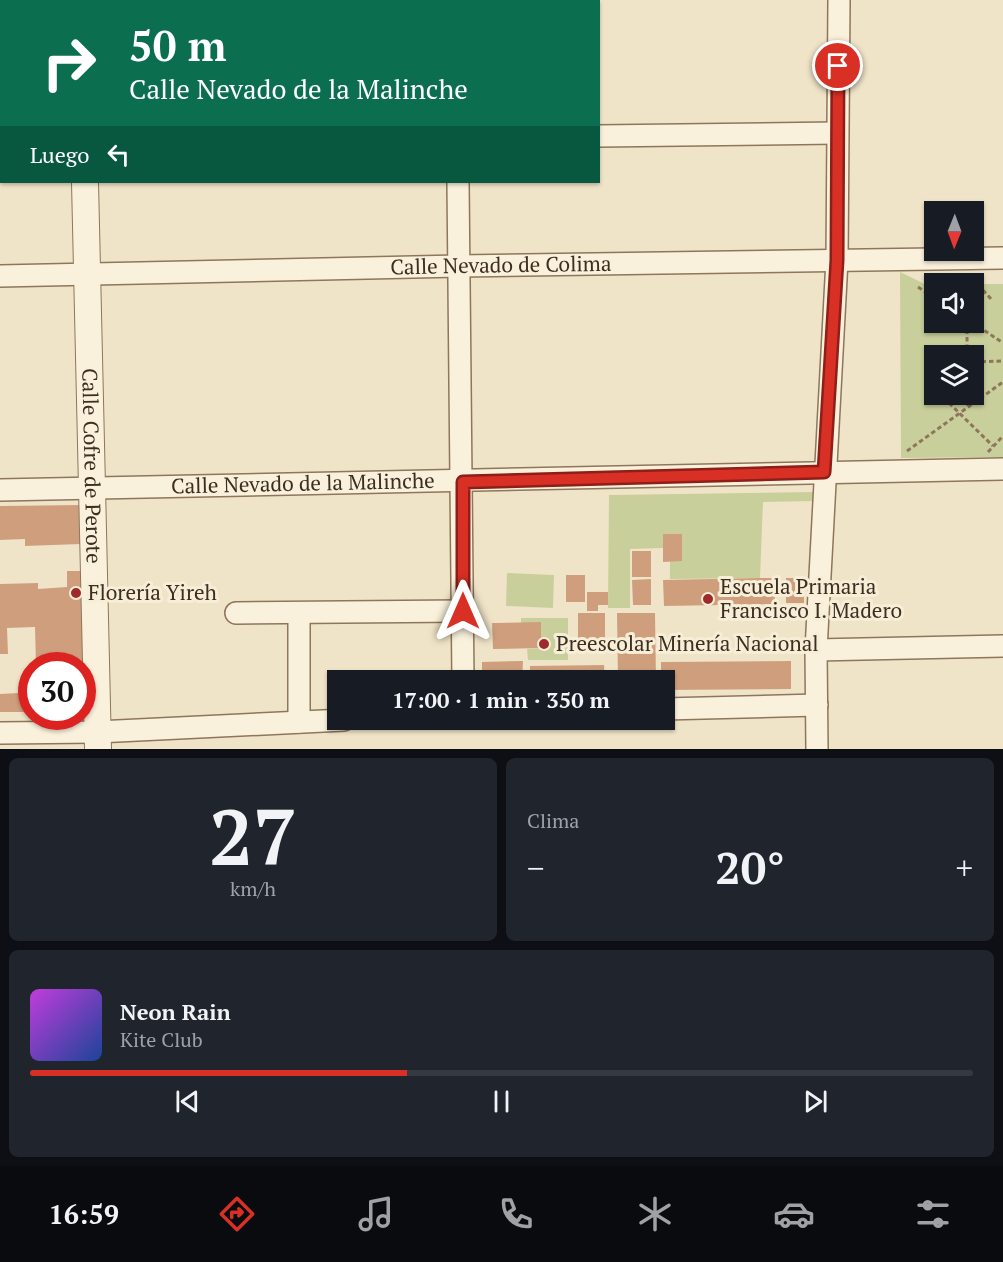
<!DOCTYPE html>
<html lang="es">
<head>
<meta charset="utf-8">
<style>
	body { margin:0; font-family:"PT Serif",serif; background:#20242c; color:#f1f3f6; height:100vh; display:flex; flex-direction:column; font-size:22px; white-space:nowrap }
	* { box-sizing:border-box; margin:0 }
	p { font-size:20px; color:#9ea1a6 }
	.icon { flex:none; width:33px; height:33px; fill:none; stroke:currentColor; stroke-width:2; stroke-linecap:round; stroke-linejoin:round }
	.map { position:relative; height:749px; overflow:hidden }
	.details { display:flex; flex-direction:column; gap:9px; padding:9px; background:#0d0f14; flex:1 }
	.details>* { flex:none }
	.guide { position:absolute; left:0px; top:0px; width:600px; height:183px; box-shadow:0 2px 4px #0004; background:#0b6e4f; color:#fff; overflow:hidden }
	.needle { width:39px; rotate:181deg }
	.buttons { position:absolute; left:924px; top:201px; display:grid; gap:12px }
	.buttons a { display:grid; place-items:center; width:60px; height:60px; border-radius:0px; background:#171b24; box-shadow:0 2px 4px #0004; font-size:30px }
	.speed { position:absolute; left:18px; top:652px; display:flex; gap:12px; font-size:30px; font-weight:700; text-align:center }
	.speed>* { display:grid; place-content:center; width:78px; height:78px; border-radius:50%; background:#171b24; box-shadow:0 2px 4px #0004; line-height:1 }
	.speed .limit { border:9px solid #d22; background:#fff; color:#111 }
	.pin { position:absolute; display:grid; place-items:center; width:51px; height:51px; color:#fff; margin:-26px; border:3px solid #fff; border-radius:50%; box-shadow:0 2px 6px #0007 }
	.me { position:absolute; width:66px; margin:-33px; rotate:0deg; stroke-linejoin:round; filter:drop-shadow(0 0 4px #0008) }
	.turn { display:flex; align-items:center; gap:21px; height:126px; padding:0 30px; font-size:27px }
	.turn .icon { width:78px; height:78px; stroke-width:2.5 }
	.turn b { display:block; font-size:42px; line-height:51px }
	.then { display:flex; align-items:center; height:57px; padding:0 30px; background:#0003; gap:12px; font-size:22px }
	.big { font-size:45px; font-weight:700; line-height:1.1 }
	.details .card { flex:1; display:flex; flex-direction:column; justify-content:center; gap:9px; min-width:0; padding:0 21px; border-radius:9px; background:#20242c }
	.details .dial { align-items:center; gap:0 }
	.dial b { font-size:78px; line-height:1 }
	.song { display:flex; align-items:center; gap:18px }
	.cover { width:72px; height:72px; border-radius:9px; background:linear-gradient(135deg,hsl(290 70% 55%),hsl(220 70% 35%)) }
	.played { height:6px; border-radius:3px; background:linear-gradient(90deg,#d93025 40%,#363941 40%) }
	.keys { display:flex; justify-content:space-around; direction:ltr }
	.heat { display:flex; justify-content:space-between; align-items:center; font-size:33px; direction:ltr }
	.details .tiles { flex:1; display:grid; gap:9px; grid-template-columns:1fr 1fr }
	.card:last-child { grid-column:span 2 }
	.trip { position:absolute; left:327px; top:670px; width:348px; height:60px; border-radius:0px; background:#171b24; box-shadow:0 2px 4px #0004; font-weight:700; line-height:60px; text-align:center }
	.menu { display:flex; height:96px; justify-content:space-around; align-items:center; background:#090b0e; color:#9ea1a6 }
	.menu .icon { width:42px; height:42px }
	.menu .active { color:#d93025 }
	.menu b { font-size:27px; color:#f1f3f6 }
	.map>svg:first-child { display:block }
	.green { fill:#c9cf9b; fill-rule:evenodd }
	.building { fill:#cf9f7d }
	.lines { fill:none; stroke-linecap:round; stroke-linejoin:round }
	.minor-casing { stroke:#8d765c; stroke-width:24 }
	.tertiary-casing { stroke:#8d765c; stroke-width:28 }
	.path { stroke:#8d765c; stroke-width:3; stroke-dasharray:4.5 3; stroke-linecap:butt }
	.minor { stroke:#faf1dc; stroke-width:21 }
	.tertiary { stroke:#faf1dc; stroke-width:26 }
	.route-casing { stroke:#8d1f18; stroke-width:15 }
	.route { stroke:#d93025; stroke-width:10 }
	.poi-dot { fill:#9e2a2b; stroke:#f7eed8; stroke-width:2 }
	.labels { text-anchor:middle; stroke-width:6; stroke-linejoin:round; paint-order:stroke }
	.street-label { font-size:21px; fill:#3d2e20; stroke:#f7eed8 }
	.poi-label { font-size:21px; fill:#3d2e20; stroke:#f7eed8; text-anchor:start }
</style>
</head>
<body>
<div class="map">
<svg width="1003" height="749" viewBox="0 0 1003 749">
	<rect width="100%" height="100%" fill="#f0e4c8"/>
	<path class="green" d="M900,272l27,13h7v37h40v-38h29v173l-102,1zM934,356h40v38h-40z
		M814,492l-1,9 -50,1 -3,76 -90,1v-18h12v-26l-19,-1v14l-33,1v59h-22l1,-113z
		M507,573l47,2 -1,33 -47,-2z
		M521,618h47v42h-40l-1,-11 14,-1v-25h-20z"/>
	<path class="building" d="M80,505l1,39 -56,2v-7l-25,1v-34z
		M663,534h19v27l-19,1z
		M632,551h19v26h-19z
		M67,571h15l5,139h-5v-44h-46l-1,-39 -28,1 1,26h-8v-70l38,-1v6l29,-2z
		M566,575h19v27h-19z
		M760,578h14l1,26 -111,2 -1,-26z
		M786,578h18v25h-18z
		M651,579v26h-18l-1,-25z
		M587,592h21v13h-10v6h-11z
		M578,613h27v33h-27z
		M617,613h38l1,68h-38z
		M541,622v26l-48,1 -1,-26z
		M523,661l-1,20h-40v-19z
		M791,661v28l-127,1v-9h-3v-19z
		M604,665l1,16h-75v-15z
		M18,686h14v26h-32v-18l19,-1z"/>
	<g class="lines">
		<g class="minor-casing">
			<g id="minor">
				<path d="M395,2l55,-2"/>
				<path d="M0,13h2"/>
				<path d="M598,136l239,-3"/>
				<path d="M0,145h2"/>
				<path d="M458,182l5,499"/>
				<path id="s1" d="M0,276l459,-10 544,-8"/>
				<path id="s2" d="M0,490l1003,-21"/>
				<path d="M236,613l227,-2"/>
				<path d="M299,613v109"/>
				<path d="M816,650l187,-4"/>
				<path d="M664,709l153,-4"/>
				<path d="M0,733l97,-1 247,-12"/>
				<path d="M817,749l-1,-99 21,-390 2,-260"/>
			</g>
		</g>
		<g class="tertiary-casing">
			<g id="tertiary">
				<path d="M82,0v2"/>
				<path id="s3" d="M85,182l13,567"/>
			</g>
		</g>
		<path class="path" d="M918,287l16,11
			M974,296l6,-9 12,13
			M967,322v34
			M972,322l31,21
			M974,362l29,-1
			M968,394v13
			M949,403l44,43
			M907,451l96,-69
			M988,452l15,-16"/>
		<use href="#minor" class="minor"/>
		<use href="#tertiary" class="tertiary"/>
	</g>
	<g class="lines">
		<g class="route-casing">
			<path id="route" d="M463,611v-129l361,-10 13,-212 1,-194"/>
		</g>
		<use href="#route" class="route"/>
	</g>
	<g class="poi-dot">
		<circle cx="76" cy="593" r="6"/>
		<circle cx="708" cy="599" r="6"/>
		<circle cx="544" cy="644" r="6"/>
	</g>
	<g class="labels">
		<g class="street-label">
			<text dy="7" stroke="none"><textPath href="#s1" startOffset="501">Calle Nevado de Colima</textPath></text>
			<text dy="7" stroke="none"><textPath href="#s3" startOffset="284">Calle Cofre de Perote</textPath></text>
			<text dy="7" stroke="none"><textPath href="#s2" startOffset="303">Calle Nevado de la Malinche</textPath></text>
		</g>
		<g class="poi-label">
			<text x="720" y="594">Escuela Primaria<tspan x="720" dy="24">Francisco I. Madero</tspan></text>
			<text x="88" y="600">Florería Yireh</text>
			<text x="556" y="651">Preescolar Minería Nacional</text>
		</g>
	</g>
</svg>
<div class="buttons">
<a><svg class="needle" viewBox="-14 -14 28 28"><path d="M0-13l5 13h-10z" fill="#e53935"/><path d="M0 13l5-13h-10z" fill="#9ea1a6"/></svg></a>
<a><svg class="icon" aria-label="sound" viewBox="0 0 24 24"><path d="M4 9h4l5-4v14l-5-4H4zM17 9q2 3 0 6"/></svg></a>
<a><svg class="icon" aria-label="layers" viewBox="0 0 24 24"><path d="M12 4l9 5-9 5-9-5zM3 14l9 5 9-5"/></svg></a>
</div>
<div class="speed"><div class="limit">30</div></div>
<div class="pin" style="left:838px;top:66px;background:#d93025"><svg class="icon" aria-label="arrive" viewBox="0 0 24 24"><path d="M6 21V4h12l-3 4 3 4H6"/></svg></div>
<svg class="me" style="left:463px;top:611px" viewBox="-20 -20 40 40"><path d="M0-17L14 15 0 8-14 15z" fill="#d93025" stroke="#fff" stroke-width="4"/></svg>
<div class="trip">17:00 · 1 min · 350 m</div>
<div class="guide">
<div class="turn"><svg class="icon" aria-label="right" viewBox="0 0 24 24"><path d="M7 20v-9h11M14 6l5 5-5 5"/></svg><div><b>50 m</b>Calle Nevado de la Malinche</div></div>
<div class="then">Luego<svg class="icon" aria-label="left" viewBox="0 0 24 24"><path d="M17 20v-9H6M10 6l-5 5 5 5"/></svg></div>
</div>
</div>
<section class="details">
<div class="tiles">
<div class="card dial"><b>27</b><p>km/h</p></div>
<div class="card"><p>Clima</p>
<div class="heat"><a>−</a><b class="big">20°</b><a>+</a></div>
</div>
<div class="card">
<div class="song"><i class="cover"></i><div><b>Neon Rain</b><p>Kite Club</p></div></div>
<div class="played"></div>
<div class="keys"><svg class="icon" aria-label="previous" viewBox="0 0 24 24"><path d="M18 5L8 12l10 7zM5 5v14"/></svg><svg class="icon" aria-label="pause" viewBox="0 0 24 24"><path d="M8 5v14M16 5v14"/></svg><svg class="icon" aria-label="next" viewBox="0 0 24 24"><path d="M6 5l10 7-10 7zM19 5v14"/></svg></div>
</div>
</div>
</section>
<nav class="menu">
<b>16:59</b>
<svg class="icon active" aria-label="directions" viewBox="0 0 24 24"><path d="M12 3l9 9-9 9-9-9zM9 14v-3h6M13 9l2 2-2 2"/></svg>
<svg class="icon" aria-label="music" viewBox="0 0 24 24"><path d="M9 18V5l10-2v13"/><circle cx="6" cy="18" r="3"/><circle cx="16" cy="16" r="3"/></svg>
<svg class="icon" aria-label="phone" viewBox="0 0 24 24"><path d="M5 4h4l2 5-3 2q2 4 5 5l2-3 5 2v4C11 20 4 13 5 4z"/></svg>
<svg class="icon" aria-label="climate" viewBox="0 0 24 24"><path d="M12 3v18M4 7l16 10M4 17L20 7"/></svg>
<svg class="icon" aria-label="car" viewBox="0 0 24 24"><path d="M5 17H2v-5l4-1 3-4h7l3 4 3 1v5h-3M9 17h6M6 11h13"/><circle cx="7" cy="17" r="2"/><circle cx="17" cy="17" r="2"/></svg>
<svg class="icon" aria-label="filters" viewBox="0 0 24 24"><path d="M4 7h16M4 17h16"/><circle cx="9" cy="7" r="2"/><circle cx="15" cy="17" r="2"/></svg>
</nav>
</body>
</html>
